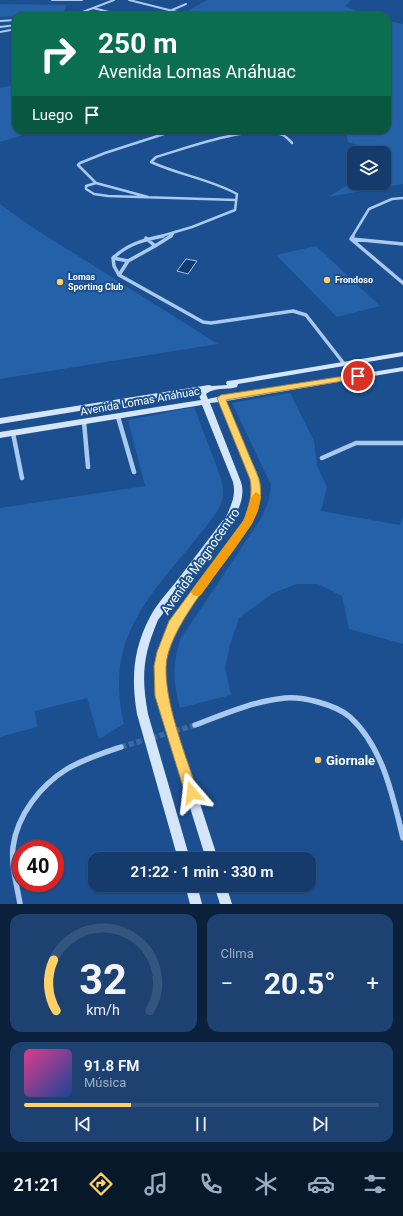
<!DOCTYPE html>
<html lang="es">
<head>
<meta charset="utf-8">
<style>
	body { margin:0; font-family:Roboto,sans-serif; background:#1d4271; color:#f1f3f6; height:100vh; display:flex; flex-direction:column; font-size:15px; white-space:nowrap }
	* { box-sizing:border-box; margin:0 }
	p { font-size:13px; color:#9dadc1 }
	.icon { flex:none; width:22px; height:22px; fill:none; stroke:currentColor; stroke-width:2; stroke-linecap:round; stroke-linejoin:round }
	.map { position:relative; height:904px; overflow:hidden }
	.details { display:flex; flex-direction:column; gap:10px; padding:10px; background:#0b203b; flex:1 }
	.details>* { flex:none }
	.guide { position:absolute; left:12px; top:12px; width:379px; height:122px; border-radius:12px; box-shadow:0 1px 3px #0004,0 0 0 1px #33557e; background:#0b6e4f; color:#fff; overflow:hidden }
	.buttons { position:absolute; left:347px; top:146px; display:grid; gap:8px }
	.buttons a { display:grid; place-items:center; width:44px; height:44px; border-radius:8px; background:#143b6b; box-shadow:0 1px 3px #0004,0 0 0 1px #33557e; font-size:20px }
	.speed { position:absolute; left:12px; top:840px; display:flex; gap:8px; font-size:20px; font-weight:700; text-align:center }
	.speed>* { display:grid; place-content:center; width:52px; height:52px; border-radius:50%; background:#143b6b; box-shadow:0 1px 3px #0004,0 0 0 1px #33557e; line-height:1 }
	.speed .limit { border:6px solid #d22; background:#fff; color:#111 }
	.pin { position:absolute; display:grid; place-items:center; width:34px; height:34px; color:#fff; margin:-17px; border:2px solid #fff; border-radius:50%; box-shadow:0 1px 4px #0007 }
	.me { position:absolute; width:44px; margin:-22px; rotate:343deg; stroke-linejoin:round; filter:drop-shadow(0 0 3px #0008) }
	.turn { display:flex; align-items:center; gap:14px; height:84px; padding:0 20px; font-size:18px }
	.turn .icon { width:52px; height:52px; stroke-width:2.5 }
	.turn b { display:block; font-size:28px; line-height:34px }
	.then { display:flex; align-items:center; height:38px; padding:0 20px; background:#0003; gap:8px; font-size:15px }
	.big { font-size:30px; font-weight:700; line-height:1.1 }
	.details .card { flex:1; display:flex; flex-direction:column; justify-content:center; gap:6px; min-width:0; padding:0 14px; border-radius:12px; background:#1d4271 }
	.details .dial { align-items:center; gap:0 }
	.dial svg { height:104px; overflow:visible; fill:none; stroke:#33557e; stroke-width:7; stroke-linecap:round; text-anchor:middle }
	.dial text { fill:#f1f3f6; stroke:none }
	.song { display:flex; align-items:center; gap:12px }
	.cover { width:48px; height:48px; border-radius:6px; background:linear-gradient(135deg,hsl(330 70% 55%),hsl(220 70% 35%)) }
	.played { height:4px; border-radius:2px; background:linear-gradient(90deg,#ffd166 30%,#33557e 30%) }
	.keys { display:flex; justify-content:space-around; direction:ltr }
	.heat { display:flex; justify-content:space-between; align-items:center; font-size:22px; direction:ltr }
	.details .tiles { flex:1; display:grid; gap:10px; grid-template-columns:1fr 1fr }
	.card:last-child { grid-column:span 2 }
	.trip { position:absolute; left:88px; top:852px; width:228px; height:40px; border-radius:12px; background:#143b6b; box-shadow:0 1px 3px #0004,0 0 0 1px #33557e; font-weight:700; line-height:40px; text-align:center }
	.menu { display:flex; height:64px; justify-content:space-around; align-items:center; background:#08182b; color:#9dadc1 }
	.menu .icon { width:28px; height:28px }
	.menu .active { color:#ffd166 }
	.menu b { font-size:18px; color:#f1f3f6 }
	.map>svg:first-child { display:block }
	.green { fill:#2461a8 }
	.water { fill:#123a6d; stroke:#9cc4f0 }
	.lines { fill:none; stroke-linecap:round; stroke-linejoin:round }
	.street-tunnel { stroke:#3d69a0; stroke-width:5.5; stroke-dasharray:5.5 2.5; stroke-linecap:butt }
	.street-far4 { stroke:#a9c9ee; stroke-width:2 }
	.street-far3 { stroke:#a9c9ee; stroke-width:2.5 }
	.street-far2 { stroke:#a9c9ee; stroke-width:3.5 }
	.street-far1 { stroke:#a9c9ee; stroke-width:4.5 }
	.street { stroke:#a9c9ee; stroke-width:5.5 }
	.secondary { fill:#d6e6fa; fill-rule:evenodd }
	.route { fill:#ffd166; stroke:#a68842 }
	.slow { fill:#f59e0b }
	.poi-dot { fill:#ffd166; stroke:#1b4f8f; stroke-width:1.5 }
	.labels { text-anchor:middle; stroke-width:4; stroke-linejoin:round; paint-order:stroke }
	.far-poi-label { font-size:9px; font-weight:bold; fill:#fff; stroke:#1b4f8f; text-anchor:start }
	.street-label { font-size:11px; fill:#fff; stroke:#1b4f8f }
	.near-street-label { font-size:13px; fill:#fff; stroke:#1b4f8f }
	.near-poi-label { font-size:13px; font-weight:bold; fill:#fff; stroke:#1b4f8f; text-anchor:start }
</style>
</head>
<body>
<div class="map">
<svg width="403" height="904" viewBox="0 0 403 904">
	<rect width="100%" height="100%" fill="#1b4f8f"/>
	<path class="green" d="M207,0h144l-6,6 23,10 -187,-1z
		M0,4l67,1 -4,8 -63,4z
		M387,21l16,3v160l-75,13 26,-16v2h30v-21l9,-5 -45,-15 -3,-12h42z
		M16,84v46h23l-39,12v-54z
		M0,204l32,23 186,117 -218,35z
		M316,246l64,60 -43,11 -61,-62z
		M290,393l24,48 3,25 10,21 -6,24 79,14 3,-9v128l-54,-15 -7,-33 -24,-12h-21l-24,9 -34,25 -9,27 -5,23 6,27 -51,13c-7,-27 -8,-44 1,-70l81,-121 7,-18 2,-14 -39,-82z
		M194,407c7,18 13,35 20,52 3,10 9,21 9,32 1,16 -13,30 -22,42 -50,62 -98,104 -77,191l-25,15 -12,-41 -52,13 2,16 -37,10v-229l145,-22 -17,-66z"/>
	<path class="water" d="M186,259l11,2 -9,13 -11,-3z"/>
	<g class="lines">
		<path class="street-tunnel" d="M121,747l74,-22"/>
		<path class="street-far4" d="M52,0h30
			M129,0l52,13 -6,3
			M93,8l32,8
			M172,10l14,-6
			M72,16l42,-16
			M0,21l16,-1
			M0,27l16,-2
			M0,32l16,-3"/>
		<path class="street-far3" d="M96,183l-18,-18 2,-2 25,-10 65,-21
			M148,197l-52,-14 -10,3v3l8,5 14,2 128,4
			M158,237l34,-10 43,-17 2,-16c-27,-15 -58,-19 -86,-32l5,-5c31,-9 97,-34 127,-22 4,2 6,5 9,8
			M169,237l4,-3
			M352,237l17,-28 23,-10 11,-1"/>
		<path class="street-far2" d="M163,236c-20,4 -35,8 -50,22l1,8 5,9 84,47 8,1 82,-12 13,4 39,50
			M353,236l-2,3 52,44
			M352,239l51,5
			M155,246l16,-10
			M113,258l15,3
			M119,275l9,-14 27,-15 -9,-8"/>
		<path class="street-far1" d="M118,417l16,55
			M84,422l4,45
			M13,433l9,45
			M322,458l34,-15h47"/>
		<path class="street" d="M195,725c29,-11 59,-24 90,-27 11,-1 22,1 33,4 11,3 24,8 32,15 33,30 43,80 53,121
			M20,904c-3,-19 -9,-38 -7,-57 4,-32 28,-62 54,-78 17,-10 36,-16 54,-22"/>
		<path class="secondary" d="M403,352v4l-165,28 -1,3c-10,3 -23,0 -31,7l2,5 13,-3h3l179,-29v4l-177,30c7,17 15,35 22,53 5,11 12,22 12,34 2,22 -11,40 -23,57 -11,15 -22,29 -33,44 -15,21 -35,44 -38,71 -2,18 1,34 4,51l48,148h-12l-46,-148c-4,-17 -7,-34 -4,-51 5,-37 49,-85 71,-116 13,-17 26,-34 25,-57 -1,-11 -7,-22 -11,-32 -7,-17 -15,-35 -22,-53l-9,1 31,79c4,13 -1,24 -7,36l-76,102c-15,35 -17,57 -10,94l42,145h-12l-41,-145c-6,-35 -4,-65 13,-97 7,-14 20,-27 29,-39 16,-21 32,-42 48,-63 5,-12 9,-20 6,-33l-31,-77 -202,33v-6l201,-32 -3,-6 3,-3 -201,33v-6l209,-33 3,1 15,-1 -1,-2 1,-2 8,-1z
			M185,885h12l5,19h-12z
			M214,885h12l6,19h-12z"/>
	</g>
	<path class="route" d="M358,374l4,2 -1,2 -135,22 33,79c7,27 -9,47 -24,69 -21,29 -68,83 -69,119 -1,38 20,89 32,126l-2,4 -4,2 -5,-2 -2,-4 -30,-97 -1,-30 3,-14 12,-31 75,-101c5,-15 9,-25 6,-41l-33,-81 4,-3z"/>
	<path class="slow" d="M256,492l5,4 -3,15 -6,13 -51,71 -4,1 -4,-1 -2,-3 2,-3 51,-69 8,-24z"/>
	<g class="poi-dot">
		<circle cx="327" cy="280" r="4"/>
		<circle cx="60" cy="282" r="4"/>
		<circle cx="318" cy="760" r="4"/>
	</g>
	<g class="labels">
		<g class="far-poi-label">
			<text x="68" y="280">Lomas<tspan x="68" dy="10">Sporting Club</tspan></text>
			<text x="335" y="283">Frondoso</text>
		</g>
		<g class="street-label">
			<text transform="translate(140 401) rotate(-10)" y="4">Avenida Lomas Anáhuac</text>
		</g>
		<g class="near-street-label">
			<text transform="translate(200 561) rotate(-55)" y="5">Avenida Magnocentro</text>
		</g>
		<g class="near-poi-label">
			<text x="326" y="765">Giornale</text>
		</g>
	</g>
</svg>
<div class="buttons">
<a><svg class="icon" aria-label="layers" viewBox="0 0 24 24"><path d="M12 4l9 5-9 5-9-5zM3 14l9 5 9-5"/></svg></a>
</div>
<div class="speed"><div class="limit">40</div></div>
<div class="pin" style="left:358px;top:376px;background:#d93025"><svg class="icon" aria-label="arrive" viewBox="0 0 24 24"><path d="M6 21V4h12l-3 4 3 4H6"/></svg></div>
<svg class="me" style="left:192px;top:793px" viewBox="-20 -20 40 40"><path d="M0-17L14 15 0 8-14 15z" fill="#ffd166" stroke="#fff" stroke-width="4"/></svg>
<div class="trip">21:22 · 1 min · 330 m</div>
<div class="guide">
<div class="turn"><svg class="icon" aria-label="right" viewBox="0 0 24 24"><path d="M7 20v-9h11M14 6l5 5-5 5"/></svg><div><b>250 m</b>Avenida Lomas Anáhuac</div></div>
<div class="then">Luego<svg class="icon" aria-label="arrive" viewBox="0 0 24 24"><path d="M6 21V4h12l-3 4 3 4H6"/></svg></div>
</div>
</div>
<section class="details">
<div class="tiles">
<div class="card dial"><svg viewBox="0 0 100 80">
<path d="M14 69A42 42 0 1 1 86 69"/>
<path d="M14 69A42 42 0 0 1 12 30" stroke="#ffd166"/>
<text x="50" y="56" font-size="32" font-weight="700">32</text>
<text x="50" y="72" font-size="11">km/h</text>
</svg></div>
<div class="card"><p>Clima</p>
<div class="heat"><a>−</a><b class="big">20.5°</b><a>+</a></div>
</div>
<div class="card">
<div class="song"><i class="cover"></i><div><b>91.8 FM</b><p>Música</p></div></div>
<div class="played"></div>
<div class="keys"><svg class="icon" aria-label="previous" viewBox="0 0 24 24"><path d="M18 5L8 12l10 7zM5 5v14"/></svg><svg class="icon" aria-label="pause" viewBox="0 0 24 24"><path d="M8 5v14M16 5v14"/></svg><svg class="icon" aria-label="next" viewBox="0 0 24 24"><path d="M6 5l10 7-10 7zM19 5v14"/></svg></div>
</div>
</div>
</section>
<nav class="menu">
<b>21:21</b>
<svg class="icon active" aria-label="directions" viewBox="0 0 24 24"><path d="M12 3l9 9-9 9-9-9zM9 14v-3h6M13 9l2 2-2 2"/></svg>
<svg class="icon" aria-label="music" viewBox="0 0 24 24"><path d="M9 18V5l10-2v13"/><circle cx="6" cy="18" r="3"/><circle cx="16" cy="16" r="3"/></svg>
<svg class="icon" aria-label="phone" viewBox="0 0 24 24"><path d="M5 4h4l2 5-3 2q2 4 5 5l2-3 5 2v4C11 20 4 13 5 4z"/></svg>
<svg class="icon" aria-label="climate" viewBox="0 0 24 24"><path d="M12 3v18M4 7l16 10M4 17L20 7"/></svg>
<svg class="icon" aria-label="car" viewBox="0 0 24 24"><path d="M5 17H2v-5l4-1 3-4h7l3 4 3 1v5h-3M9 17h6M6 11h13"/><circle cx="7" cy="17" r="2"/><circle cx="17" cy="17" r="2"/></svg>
<svg class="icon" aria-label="filters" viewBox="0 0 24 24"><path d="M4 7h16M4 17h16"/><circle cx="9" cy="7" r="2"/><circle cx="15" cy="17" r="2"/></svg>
</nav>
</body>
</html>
